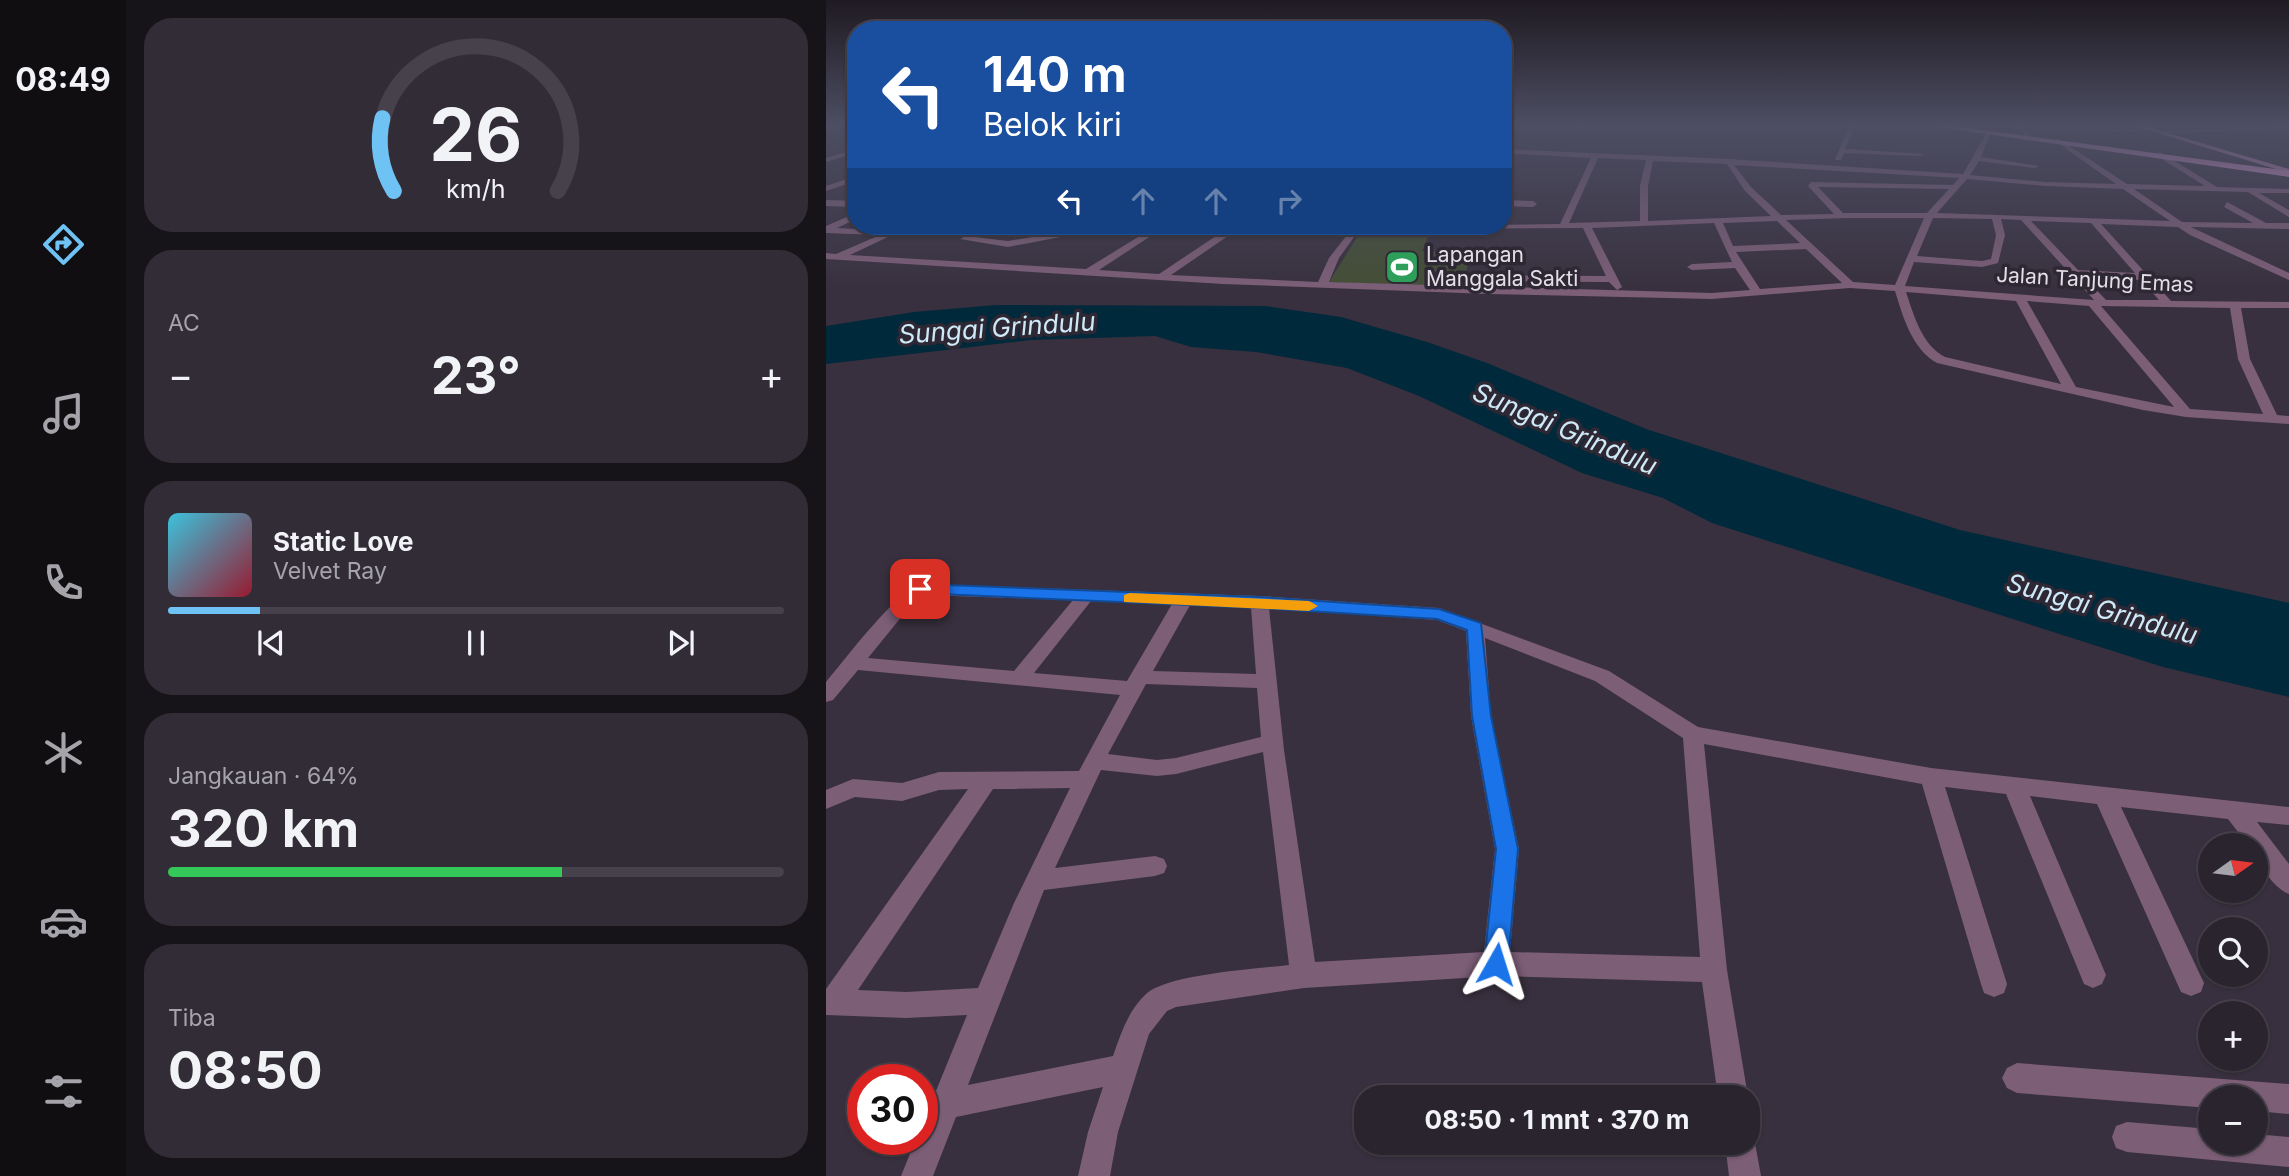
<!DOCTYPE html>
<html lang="id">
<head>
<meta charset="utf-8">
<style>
	body { margin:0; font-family:Inter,sans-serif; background:#322c36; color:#f1f3f6; height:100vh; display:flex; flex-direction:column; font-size:26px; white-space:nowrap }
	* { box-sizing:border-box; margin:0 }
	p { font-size:23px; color:#a5a4aa }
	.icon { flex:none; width:38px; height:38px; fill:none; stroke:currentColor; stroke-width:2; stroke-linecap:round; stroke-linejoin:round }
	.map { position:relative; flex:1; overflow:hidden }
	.sheet { display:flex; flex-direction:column; gap:18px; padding:18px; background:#171419; width:700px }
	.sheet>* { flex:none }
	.guide { position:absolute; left:21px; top:21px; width:665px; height:214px; border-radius:28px; box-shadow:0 2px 5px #0004,0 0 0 2px #46414a; background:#1a4fa0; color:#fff; overflow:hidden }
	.needle { width:46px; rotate:76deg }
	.fabs { position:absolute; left:1372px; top:833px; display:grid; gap:14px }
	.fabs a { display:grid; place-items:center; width:70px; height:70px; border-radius:50%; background:#2a242e; box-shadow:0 2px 5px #0004,0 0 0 2px #46414a; font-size:35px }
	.speed { position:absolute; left:21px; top:1064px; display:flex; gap:14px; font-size:35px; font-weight:700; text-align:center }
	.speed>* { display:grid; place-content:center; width:91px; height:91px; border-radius:50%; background:#2a242e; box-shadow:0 2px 5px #0004,0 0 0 2px #46414a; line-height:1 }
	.speed .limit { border:10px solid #d22; background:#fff; color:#111 }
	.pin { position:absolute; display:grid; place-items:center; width:60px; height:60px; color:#fff; margin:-30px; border-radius:14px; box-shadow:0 4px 10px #0006 }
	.me { position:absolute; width:77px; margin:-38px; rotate:6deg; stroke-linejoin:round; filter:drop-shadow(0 0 5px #0008) }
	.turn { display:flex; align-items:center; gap:24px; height:147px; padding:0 21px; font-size:32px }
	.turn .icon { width:91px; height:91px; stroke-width:2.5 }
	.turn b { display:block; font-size:49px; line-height:60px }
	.lanes { display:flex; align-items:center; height:66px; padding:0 21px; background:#0003; justify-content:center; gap:35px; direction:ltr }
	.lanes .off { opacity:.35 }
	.big { font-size:52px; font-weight:700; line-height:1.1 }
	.sheet .widget { flex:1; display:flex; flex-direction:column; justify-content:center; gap:10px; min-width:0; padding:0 24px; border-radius:28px; background:#322c36 }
	.sheet .dial { align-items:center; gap:0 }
	.dial svg { height:182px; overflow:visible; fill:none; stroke:#46414a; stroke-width:7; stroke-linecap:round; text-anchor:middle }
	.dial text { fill:#f1f3f6; stroke:none }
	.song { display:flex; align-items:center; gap:21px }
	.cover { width:84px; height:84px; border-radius:10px; background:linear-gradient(135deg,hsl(190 70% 55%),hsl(350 70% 35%)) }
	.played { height:7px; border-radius:4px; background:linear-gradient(90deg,#6fc2f4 15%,#46414a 15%) }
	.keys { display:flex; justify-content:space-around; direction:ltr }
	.heat { display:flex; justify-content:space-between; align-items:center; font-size:38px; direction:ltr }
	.charge { height:10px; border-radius:5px; background:linear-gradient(90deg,#34c759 64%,#46414a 0) }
	.trip { position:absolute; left:528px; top:1085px; width:406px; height:70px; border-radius:28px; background:#2a242e; box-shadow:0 2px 5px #0004,0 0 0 2px #46414a; font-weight:700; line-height:70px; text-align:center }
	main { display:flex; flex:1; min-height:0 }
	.dock { display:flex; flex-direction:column; width:126px; justify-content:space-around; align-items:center; background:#110e12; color:#a5a4aa }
	.dock .icon { width:49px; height:49px }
	.dock .on { color:#6fc2f4 }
	.dock b { font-size:32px; color:#f1f3f6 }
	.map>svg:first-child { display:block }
	.green { fill:#444e35 }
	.water { fill:#00293b }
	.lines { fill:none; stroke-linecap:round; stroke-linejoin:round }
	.minor { fill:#7c5e77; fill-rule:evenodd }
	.major { fill:#c186b8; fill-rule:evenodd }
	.highway { fill:#dd96d2; fill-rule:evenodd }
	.route { fill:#1a73e8; stroke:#114b97; stroke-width:2 }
	.slow { fill:#f59e0b }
	.labels { text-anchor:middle; stroke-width:7; stroke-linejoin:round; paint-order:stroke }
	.far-poi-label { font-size:21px; fill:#e3dee7; stroke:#2e2734; text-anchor:start }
	.far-street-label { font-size:21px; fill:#e3dee7; stroke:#2e2734 }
	.water-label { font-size:26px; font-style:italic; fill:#cee9f7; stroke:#2e2734 }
</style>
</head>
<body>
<main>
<nav class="dock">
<b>08:49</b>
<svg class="icon on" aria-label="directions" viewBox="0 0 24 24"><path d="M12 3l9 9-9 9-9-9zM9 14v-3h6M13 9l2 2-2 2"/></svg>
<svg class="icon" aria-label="music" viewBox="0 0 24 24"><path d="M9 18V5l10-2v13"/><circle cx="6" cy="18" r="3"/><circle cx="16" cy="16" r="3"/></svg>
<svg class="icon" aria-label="phone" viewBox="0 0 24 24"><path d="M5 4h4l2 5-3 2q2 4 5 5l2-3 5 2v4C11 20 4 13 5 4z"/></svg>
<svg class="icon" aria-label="climate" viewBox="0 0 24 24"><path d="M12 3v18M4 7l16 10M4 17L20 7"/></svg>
<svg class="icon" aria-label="car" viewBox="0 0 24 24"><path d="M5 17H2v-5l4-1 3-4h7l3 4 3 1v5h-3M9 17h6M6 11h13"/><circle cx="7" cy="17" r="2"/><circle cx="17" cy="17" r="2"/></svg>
<svg class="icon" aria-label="filters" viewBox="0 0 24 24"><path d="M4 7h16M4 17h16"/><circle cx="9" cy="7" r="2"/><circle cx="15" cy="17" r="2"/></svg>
</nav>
<section class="sheet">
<div class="widget dial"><svg viewBox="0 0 100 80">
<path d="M14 69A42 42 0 1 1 86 69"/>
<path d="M14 69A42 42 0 0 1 9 37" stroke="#6fc2f4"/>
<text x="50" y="56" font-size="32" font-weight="700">26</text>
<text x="50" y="72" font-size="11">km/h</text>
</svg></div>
<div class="widget"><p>AC</p>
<div class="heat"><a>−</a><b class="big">23°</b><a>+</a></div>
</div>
<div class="widget">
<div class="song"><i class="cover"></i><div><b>Static Love</b><p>Velvet Ray</p></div></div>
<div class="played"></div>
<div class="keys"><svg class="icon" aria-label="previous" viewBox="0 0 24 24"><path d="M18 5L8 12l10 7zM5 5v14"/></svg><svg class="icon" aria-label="pause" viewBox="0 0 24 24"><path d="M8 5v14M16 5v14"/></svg><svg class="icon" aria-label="next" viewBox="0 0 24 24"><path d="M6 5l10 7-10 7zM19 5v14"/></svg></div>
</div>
<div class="widget"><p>Jangkauan · 64%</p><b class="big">320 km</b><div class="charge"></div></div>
<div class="widget"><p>Tiba</p><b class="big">08:50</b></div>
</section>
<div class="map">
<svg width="1463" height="1176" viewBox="0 0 1463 1176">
	<rect width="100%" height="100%" fill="#38303e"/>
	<path class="green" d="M538,226l67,4 -9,21 48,2 -7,35 -134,-6z"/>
	<path class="water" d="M170,305l269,1 76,11 86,25 60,21 159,66 314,101 329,73v94l-126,-30 -451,-144 -49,-25 -81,-25 -163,-77 -72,-28 -91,-16 -65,-5 -36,-11 -124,4 -205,24v-38l88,-14z"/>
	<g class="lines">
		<path class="minor" d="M0,126h4l-4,2z
			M19,126h11v4l-10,-3z
			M749,126l44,3 3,2 -49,-2z
			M1023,126h6l-10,23 79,5 -4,2 -76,-3 -3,7h-6z
			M1190,126h6l9,12h-4z
			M1463,126v4l-130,3 3,-2z
			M1326,128l2,3 -45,1 3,-2z
			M1162,130l3,2 -10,25 58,9 -4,2 -56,-7 -9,14 76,7 70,2 -61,-43 2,-3 70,46 78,2 -48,-30 3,-4 57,35 72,2v4h-30l30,17v7l-41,-25 -114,-3 48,33 71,1 -29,-16 3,-5 39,21h23v6l-98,-2 98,46v7l-99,-45 -12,-8 -77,-3 70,77 118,1v6h-48l9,51 27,56 12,1v8l-103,-7 -43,-7 -206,-47c-25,-14 -34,-46 -42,-72l-45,-3 -138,11 -224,-5 -265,-10 -397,-25v-6l10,1 44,-19 -54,-2v-7l30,-13v6l-19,9 52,3 11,-5h11l-61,29 236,14 70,-43h10l-67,44 60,4 60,-40 -3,-7 12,-1 -3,3 3,7 -57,39 147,7 11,-24 25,-32h8l-23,32 -10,24 383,11 38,-3 -15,-22 -43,2 -5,-3 5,-3 40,-2 -18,-39 -122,5 30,59 -5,3 -8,-8 -136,-1 -5,-3 5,-3 133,1 -23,-48 -162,1 -4,-3 143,-2 31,-66 -88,-5v-4l225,10 235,15zM772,158l48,2 -6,26v35l-71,2zM827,161l74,3 18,27 26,25 -123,5v-35zM908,165l225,13 -6,7 -142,-3 -3,4 26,28 -53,1 -30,-28zM1141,179l79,7 77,3 47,32 -233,-8zM992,187l131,2 -22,24h-84zM1021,218h77l-29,67 -42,-3 -67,-62zM1107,218l59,1 4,16 -5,24 -9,2 -65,-5zM1175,219l20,1 73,80 -189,-14 9,-24 68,5 16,-4 7,-28zM951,221l23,22 -67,3 -10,-23zM1205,221l60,2 44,50 -57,-3zM980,249l36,34 -82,6 -24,-37zM1258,277l57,3 18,20h-53zM1080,292l110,9 45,83 -116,-27c-23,-12 -31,-41 -39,-65zM1201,301l62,5 85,101 -98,-20zM1275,306l129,2 8,51 25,55 -73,-5z
			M30,149v4l-30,9v-4z
			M30,176v5l-30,10v-5z
			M0,200l30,1v6l-30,-1z
			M677,200l30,1 4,3 -4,3 -30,-1z
			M158,226h10l-19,11 33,4 92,-15h18l-110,21 -48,-8z
			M95,584l338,12 180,12 170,63 89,56 233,41 358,39v18l-32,-3 32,42v30c-16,-6 -33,-32 -33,-49h-8l-20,-26 -107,-12 83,176 -3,9 -10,4 -10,-4 -84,-188 -67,-8 76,179 -4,9 -9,4 -9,-4 -78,-190 -61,-7 62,197 -3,9 -10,4 -10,-4 -3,-9 -59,-200 -218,-40 23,226 21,127h-30l-16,-115 -206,-6 -192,12 -128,19 -9,4 -18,23 -31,98 -8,44h-32l10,-44 15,-45 -147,30 -23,59h-32l15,-37h6v-14l45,-110 -61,3 -80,-3v-26l142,-200 -29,1 -37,11 -47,-4 -29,12v-19l27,-11 49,4 37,-11 140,-1 41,-76 -262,-25 -25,30 -7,2v-20c18,-21 71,-92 95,-98zM99,595l148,5 -59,71 -146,-13 35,-43zM265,601l81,3 -45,77 -93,-8zM364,605l61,2 5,67 -103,-3zM443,608l168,12 29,11 5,85 24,133 -11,103 -169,10 -31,-212zM659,638l110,43 88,57 17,219 -190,-5 9,-103 -28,-133zM320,684l111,4 4,49 -85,21 -19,2 -49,-6zM437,752l26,213c-32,4 -121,9 -143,29 -18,17 -25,39 -33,62l-145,29 76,-195 111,-14 9,-3 3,-7 -3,-7 -9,-3 -100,12 46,-98 56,6 19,-2zM244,788l-56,115 -36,85 -72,4 -48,-2 135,-201z
			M1191,1063l272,21v30l-33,-3v-14h-46v11l-193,-15 -10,-5 -5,-10 5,-10z
			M1301,1122l83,7v14h46v-9l33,3v30l-162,-15 -11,-4 -4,-11 4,-11z
			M922,1131l7,12 6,33h-32l-4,-33h23z"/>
		<path class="major" d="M1309,126h9l145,43v4z"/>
		<path class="highway" d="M1104,126h22l337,45v6z"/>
	</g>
	<linearGradient id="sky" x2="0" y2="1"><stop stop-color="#1f1a22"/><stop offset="0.43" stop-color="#4d4e63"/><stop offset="1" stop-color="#4d4e63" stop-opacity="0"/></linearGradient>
	<rect width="1463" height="290" fill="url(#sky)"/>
	<path class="route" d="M94,584l339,13 180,12 42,14 10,93 27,133 -10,115 -3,8 -9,4 -8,-4 -4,-8 12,-115 -24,-133 -5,-86 -30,-11 -178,-11 -344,-15 -2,-4z"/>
	<path class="slow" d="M304,593l179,8 9,5 -9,5 -185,-9v-7z"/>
	<defs>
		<g id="stadium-square" transform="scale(1.75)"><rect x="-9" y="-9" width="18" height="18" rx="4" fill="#2e9e5b" stroke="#2e2734"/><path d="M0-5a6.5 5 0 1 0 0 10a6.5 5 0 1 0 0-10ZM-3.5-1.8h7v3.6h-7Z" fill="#fff"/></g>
	</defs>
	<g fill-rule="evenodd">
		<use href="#stadium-square" x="576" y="267"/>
	</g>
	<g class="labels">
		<g class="far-poi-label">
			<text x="600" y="262">Lapangan<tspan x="600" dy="24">Manggala Sakti</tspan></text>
		</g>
		<g class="far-street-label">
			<text transform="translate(1269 280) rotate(3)" y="7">Jalan Tanjung Emas</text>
		</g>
		<g class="water-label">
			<text transform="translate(171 328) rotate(-4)" y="9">Sungai Grindulu</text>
			<text transform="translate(739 429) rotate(23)" y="9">Sungai Grindulu</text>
			<text transform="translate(1276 609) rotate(16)" y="9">Sungai Grindulu</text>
		</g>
	</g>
</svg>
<div class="fabs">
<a><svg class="needle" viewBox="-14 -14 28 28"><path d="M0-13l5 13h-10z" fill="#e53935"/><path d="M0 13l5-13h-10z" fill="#a5a4aa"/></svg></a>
<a><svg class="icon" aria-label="search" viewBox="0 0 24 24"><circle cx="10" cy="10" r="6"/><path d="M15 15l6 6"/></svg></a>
<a>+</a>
<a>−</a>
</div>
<div class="speed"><div class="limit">30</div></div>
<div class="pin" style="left:94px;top:589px;background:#d93025"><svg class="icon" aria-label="arrive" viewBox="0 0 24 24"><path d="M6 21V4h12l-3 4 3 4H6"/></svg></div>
<svg class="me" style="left:670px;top:964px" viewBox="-20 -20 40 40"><path d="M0-17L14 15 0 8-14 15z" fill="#1a73e8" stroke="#fff" stroke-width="4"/></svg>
<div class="trip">08:50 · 1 mnt · 370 m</div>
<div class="guide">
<div class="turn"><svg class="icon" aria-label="left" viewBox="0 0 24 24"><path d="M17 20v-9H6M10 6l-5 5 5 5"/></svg><div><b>140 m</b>Belok kiri</div></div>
<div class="lanes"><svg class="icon" aria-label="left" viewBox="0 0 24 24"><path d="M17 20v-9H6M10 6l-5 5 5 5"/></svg><svg class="icon off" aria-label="ahead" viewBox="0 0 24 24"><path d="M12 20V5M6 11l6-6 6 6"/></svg><svg class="icon off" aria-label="ahead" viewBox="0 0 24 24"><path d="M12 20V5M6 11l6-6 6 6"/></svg><svg class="icon off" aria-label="right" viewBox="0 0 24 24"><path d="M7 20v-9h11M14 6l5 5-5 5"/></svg></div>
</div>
</div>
</main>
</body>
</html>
